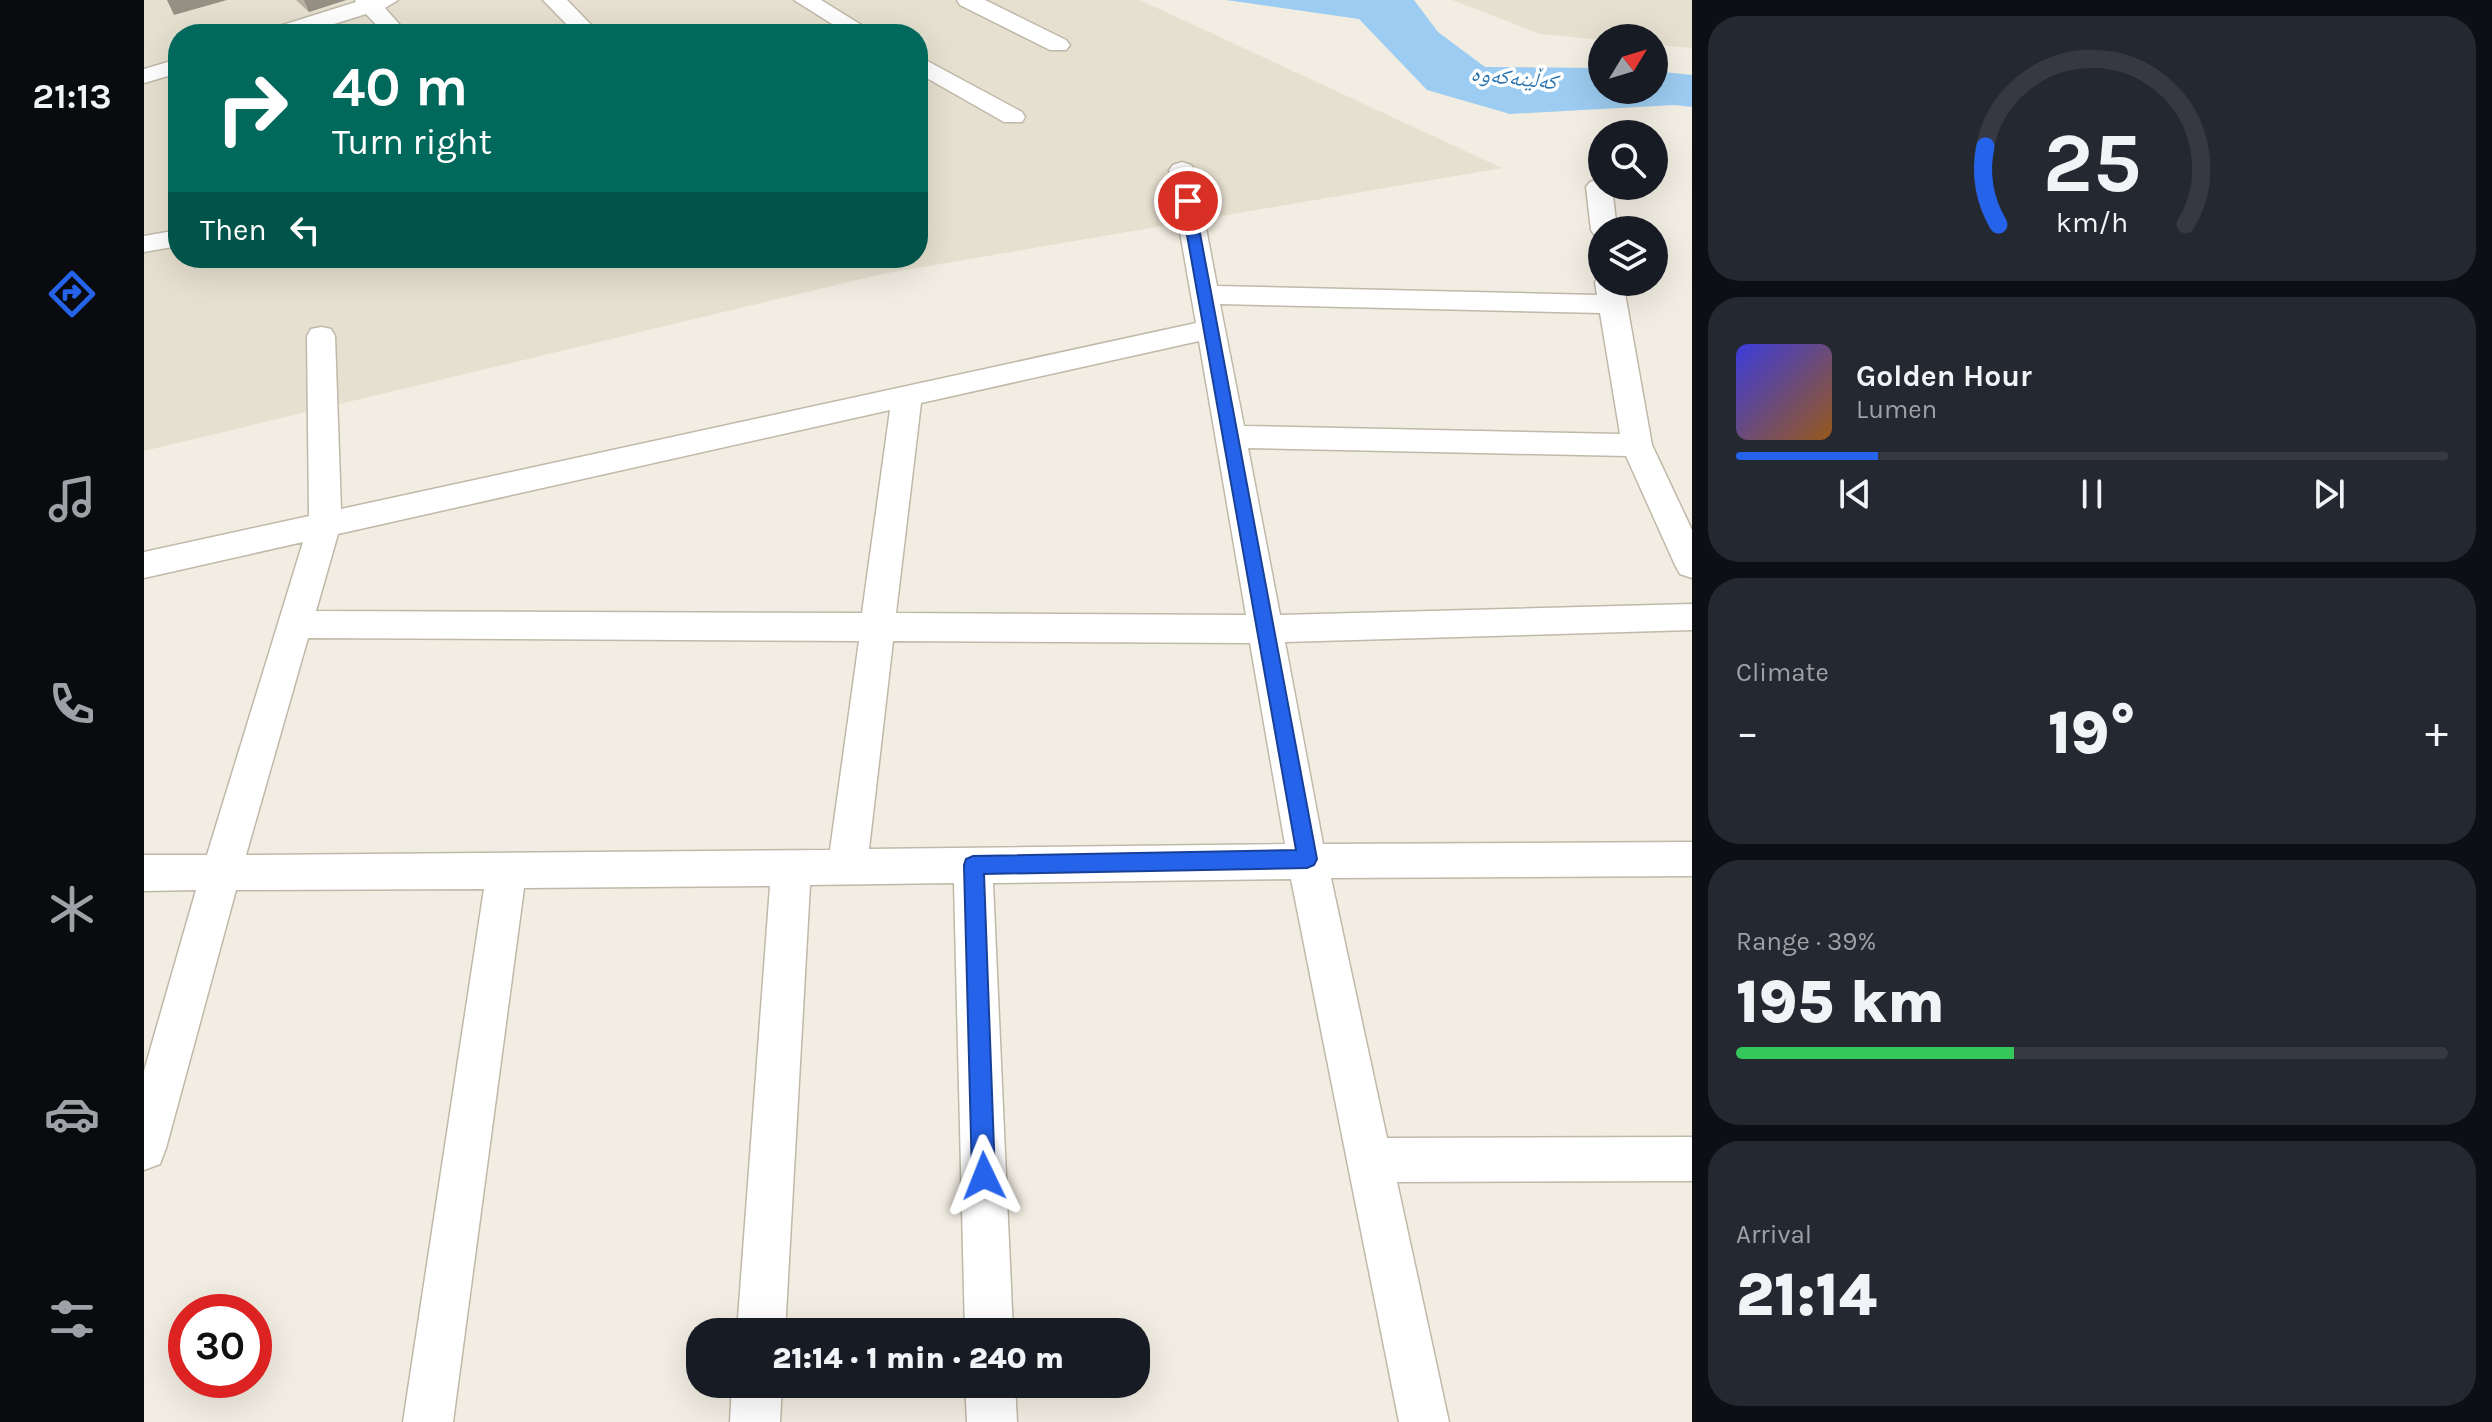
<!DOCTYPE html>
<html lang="en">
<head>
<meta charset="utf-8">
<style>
	body { margin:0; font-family:Karla,"Noto Naskh Arabic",sans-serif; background:#242831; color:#f1f3f6; height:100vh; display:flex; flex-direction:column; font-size:30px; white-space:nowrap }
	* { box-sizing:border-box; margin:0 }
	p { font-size:26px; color:#9ea1a6 }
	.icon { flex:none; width:44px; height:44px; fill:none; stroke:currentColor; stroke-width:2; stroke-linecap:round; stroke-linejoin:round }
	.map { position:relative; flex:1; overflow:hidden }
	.panel { display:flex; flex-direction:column; gap:16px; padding:16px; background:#0d0f14; width:800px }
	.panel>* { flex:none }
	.hud { position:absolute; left:24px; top:24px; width:760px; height:244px; border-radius:32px; box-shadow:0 8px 32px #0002; background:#00695c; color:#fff; overflow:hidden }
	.needle { width:52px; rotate:52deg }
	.buttons { position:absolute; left:1444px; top:24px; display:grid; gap:16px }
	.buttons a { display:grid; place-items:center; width:80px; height:80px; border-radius:50%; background:#171b24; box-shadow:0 8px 32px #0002; font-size:40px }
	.speed { position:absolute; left:24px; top:1294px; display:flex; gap:16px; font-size:40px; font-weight:700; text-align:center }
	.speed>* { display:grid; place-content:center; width:104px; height:104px; border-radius:50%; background:#171b24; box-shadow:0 8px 32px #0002; line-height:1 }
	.speed .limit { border:12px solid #d22; background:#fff; color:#111 }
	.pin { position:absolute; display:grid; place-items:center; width:68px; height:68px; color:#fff; margin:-34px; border:4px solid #fff; border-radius:50%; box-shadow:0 2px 8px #0007 }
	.me { position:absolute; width:88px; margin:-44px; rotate:358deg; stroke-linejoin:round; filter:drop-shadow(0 0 6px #0008) }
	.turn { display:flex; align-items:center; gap:28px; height:168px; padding:0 32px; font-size:36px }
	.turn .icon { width:104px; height:104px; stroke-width:2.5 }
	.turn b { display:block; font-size:56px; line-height:68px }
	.then { display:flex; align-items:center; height:76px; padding:0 32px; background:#0003; gap:16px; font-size:30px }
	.big { font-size:60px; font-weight:800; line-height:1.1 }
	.panel .tile { flex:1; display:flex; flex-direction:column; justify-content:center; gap:12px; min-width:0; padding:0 28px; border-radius:32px; background:#242831 }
	.panel .dial { align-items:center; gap:0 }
	.dial svg { height:208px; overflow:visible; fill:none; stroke:#363941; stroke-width:7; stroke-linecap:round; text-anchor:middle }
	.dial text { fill:#f1f3f6; stroke:none }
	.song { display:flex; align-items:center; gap:24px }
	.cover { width:96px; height:96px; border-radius:12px; background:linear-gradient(135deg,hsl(240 70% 55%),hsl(30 70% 35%)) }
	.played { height:8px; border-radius:4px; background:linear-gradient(90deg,#2563eb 20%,#363941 20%) }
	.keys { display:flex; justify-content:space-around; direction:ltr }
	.heat { display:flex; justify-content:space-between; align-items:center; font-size:44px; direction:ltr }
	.charge { height:12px; border-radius:6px; background:linear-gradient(90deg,#34c759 39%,#363941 0) }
	.trip { position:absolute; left:542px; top:1318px; width:464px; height:80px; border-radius:32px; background:#171b24; box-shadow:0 8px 32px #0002; font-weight:800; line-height:80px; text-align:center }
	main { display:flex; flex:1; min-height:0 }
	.tab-bar { display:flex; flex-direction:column; width:144px; justify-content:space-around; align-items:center; background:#090b0e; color:#9ea1a6 }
	.tab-bar .icon { width:56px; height:56px }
	.tab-bar .active { color:#2563eb }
	.tab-bar b { font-size:36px; color:#f1f3f6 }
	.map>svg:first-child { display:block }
	.residential { fill:#e6e0d0; fill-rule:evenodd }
	.water { fill:#9cccf1 }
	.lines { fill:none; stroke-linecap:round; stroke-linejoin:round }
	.street-casing { stroke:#c0b8a8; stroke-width:3 }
	.street { fill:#fff; fill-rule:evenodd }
	.wall { fill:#b8afa1 }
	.shaded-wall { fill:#968f83 }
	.route { fill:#2563eb; stroke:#184099; stroke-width:2 }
	.labels { text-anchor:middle; stroke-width:7; stroke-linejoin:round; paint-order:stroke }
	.far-water-label { font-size:22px; font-style:italic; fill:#2b74b0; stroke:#fff }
</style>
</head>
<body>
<main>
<nav class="tab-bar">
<b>21:13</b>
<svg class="icon active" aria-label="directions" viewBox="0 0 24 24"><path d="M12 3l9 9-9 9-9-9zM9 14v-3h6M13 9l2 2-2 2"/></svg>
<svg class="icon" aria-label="music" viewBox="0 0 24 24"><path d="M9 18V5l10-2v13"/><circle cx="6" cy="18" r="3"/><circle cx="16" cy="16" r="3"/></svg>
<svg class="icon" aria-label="phone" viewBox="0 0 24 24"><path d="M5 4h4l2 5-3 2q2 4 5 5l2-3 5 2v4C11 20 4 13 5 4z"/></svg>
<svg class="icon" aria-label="climate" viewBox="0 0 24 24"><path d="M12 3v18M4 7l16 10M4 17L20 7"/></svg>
<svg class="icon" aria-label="car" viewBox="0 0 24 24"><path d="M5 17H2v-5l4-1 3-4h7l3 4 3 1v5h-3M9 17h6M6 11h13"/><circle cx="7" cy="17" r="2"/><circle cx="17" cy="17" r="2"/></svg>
<svg class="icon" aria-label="filters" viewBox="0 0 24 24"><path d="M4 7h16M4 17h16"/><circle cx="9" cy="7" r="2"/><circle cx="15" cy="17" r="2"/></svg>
</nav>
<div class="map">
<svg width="1548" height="1422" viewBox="0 0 1548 1422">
	<rect width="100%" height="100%" fill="#f2ede2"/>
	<path class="residential" d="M0,0h996l362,168 -620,106 -738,177zM34,34h740v224h-740z
		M1308,0h240v48l-38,-3v-7l-52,2 -62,-6z"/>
	<path class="water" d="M1082,0h188l24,32 47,35 117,1v22h52v-19l38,4v32l-18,-2 -164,9 -83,-24 -68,-71z"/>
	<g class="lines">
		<g class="street-casing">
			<path id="street" d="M211,0h43l-13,8 23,26h-23l-19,-20 -64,20h-35l3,-5 86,-27z
				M399,0h24l33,34h-24z
				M650,0h27l55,34h-28z
				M813,0h28l81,40 4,5 -4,5h-16l-90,-45z
				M774,56l104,56 3,5 -3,5h-18l-86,-49z
				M34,59v14l-34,10v-14z
				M1038,162l9,3 4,5 22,116 380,9 -2,-13 4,-6 3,-1v7h21l29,163 40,85v48l-12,-4 -5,-9 -49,-109 -378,-8 32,167 412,-11v26l-407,12 38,202 369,-2v34l-361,2 56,260 305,-1v44l-295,1 52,240h-50l-108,-543 -298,4 20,449h-48l-11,-449 -144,2 -25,447h-48l33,-446 -246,2 -71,534h-50l81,-533 -248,1 -70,258 -6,16 -16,6v-99l52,-181 -52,1v-36h63l96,-313 -159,36v-26l165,-36 -2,-180 4,-7 10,-2 10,2 4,7 6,173 855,-186 -27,-153 4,-5zM1076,304l380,9 20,121 -376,-8zM1055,341l47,274 -350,-2 25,-210zM746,410l-28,203 -546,-2 22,-77zM164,638l551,3 -29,209 -584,5zM749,641l357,2 35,201 -416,5z
				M1455,179l3,1v6l10,1 5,43h-15v8l-7,-2 -4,-6 -5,-43 4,-5z
				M34,230v16l-34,6v-16z
				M588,1384h50l-2,38h-50z
				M821,1384h50l2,38h-50z"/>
		</g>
		<use href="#street" class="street"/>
	</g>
	<path class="wall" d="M152,0h50l-37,12z"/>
	<path class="shaded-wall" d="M23,0h60l-53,15z
		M160,0h42l-37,12z"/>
	<path class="route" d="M1044,197l6,4 123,658 -3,6 -7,3 -323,6 11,302 -3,8 -8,4 -8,-4 -4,-8 -8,-311 2,-6 7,-3 323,-6 -115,-649z"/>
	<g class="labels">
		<g class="far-water-label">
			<text transform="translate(1370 77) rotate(6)" y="8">کەڵینەکەوە</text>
		</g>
	</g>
</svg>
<div class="buttons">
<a><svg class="needle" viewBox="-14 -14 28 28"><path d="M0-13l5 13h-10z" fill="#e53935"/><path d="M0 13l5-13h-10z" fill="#9ea1a6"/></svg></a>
<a><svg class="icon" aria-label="search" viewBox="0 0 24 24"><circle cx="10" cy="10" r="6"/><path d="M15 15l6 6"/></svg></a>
<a><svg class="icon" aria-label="layers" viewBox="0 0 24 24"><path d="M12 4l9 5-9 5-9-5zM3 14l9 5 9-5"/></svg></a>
</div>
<div class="speed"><div class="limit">30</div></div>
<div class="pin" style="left:1044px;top:201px;background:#d93025"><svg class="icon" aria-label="arrive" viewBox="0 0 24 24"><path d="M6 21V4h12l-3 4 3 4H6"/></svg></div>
<svg class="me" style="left:840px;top:1176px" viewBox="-20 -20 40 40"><path d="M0-17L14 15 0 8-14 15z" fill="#2563eb" stroke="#fff" stroke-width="4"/></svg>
<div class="trip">21:14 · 1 min · 240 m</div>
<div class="hud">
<div class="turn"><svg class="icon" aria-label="right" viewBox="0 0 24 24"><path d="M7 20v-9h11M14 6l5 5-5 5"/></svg><div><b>40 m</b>Turn right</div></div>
<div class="then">Then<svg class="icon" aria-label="left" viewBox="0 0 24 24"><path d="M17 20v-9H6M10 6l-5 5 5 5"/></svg></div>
</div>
</div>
<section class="panel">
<div class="tile dial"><svg viewBox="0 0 100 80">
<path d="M14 69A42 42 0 1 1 86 69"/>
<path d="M14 69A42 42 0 0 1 9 39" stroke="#2563eb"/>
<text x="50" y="56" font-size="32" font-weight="700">25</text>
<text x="50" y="72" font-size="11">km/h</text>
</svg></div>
<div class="tile">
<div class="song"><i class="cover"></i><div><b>Golden Hour</b><p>Lumen</p></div></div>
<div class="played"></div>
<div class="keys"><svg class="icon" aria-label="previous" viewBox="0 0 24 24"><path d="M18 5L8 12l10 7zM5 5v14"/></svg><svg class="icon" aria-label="pause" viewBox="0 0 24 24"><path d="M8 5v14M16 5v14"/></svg><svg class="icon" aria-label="next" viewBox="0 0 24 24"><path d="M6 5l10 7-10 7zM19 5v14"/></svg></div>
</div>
<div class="tile"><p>Climate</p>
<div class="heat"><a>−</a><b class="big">19°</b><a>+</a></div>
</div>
<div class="tile"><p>Range · 39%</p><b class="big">195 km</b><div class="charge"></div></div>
<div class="tile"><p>Arrival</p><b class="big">21:14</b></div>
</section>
</main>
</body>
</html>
